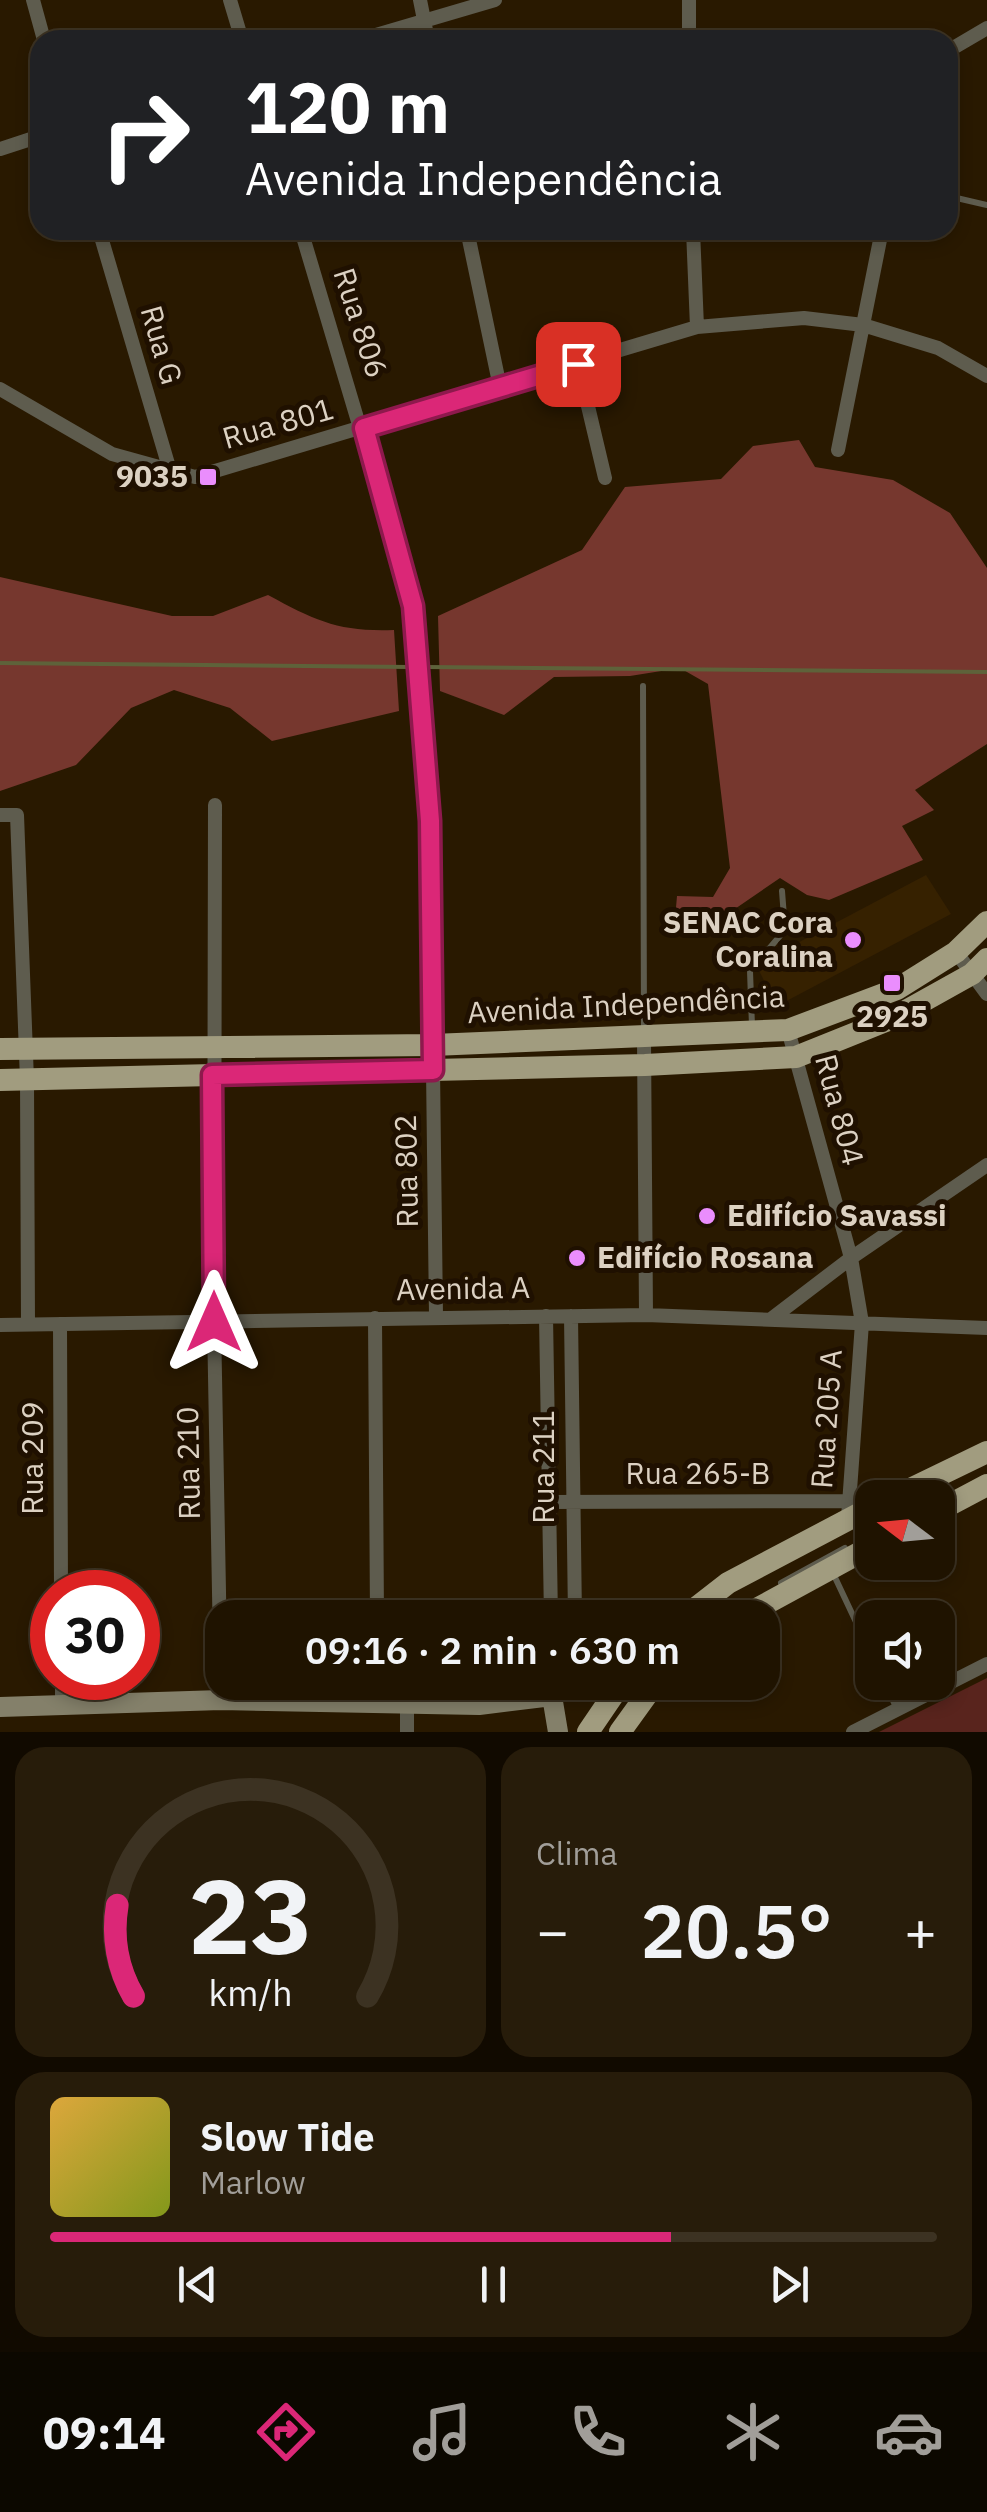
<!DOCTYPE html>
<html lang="pt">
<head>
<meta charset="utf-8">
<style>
	body { margin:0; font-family:"IBM Plex Sans",sans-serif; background:#271c0a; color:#f1f3f6; height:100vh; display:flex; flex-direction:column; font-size:38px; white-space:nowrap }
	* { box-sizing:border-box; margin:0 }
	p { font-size:32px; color:#a19e99 }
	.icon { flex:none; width:55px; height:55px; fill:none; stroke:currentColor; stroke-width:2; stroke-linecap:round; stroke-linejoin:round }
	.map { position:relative; height:1732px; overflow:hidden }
	.panel { display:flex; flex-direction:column; gap:15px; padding:15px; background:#110a00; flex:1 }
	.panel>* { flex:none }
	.guide { position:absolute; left:30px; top:30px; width:928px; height:210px; border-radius:30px; box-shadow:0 5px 15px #0003,0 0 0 2px #3c3222; background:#202124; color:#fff; overflow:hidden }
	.needle { width:65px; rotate:286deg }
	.fabs { position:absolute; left:855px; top:1480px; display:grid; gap:20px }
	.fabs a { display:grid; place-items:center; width:100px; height:100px; border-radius:20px; background:#1f1300; box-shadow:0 5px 15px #0003,0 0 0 2px #3c3222; font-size:50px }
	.speed { position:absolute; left:30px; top:1570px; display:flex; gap:20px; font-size:50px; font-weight:700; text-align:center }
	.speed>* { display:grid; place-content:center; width:130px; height:130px; border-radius:50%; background:#1f1300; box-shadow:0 5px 15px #0003,0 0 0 2px #3c3222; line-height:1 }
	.speed .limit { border:15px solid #d22; background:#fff; color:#111 }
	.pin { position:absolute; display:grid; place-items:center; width:85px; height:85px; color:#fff; margin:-42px; border-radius:20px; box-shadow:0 5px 15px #0006 }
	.me { position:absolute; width:110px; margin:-55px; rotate:0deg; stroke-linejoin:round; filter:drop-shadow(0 0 8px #0008) }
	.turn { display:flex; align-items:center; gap:35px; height:210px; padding:0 50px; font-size:45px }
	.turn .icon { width:130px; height:130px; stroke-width:2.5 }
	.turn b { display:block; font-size:70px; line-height:85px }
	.big { font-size:75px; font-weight:600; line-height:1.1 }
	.panel .card { flex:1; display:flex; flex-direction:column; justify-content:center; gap:15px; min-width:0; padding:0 35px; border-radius:30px; background:#271c0a }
	.panel .dial { align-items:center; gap:0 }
	.dial svg { height:260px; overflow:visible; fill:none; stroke:#3c3222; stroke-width:7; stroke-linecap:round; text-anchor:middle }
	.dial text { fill:#f1f3f6; stroke:none }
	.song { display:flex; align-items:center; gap:30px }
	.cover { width:120px; height:120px; border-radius:15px; background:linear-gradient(135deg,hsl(40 70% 55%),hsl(70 70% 35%)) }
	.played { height:10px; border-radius:5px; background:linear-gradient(90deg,#db2777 70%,#3c3222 70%) }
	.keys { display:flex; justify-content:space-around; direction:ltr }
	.heat { display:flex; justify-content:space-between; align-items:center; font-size:55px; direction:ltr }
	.panel .tiles { flex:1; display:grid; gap:15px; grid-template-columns:1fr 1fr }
	.card:last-child { grid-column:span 2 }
	.trip { position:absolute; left:205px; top:1600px; width:575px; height:100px; border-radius:30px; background:#1f1300; box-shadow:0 5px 15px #0003,0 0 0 2px #3c3222; font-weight:600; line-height:100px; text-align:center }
	.dock { display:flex; height:160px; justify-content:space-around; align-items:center; background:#0c0800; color:#a19e99 }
	.dock .icon { width:70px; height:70px }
	.dock .selected { color:#db2777 }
	.dock b { font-size:45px; color:#f1f3f6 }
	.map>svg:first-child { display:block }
	.built { fill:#362100 }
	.green { fill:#59241d }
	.forest { fill:#76372e }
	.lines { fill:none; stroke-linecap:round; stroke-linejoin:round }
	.stream { stroke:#5e623a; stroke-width:4 }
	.lane { stroke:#5e5c4e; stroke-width:6 }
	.street { stroke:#5e5c4e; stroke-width:14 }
	.secondary { stroke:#84806a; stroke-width:20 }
	.primary { stroke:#a19c7f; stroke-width:22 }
	.route-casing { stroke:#8e194d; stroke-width:25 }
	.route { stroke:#db2777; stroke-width:18 }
	.poi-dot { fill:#ea8dfd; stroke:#1f1000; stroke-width:4 }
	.labels { text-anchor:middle; stroke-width:10; stroke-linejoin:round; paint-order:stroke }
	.street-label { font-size:30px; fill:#dcd1c2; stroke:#1f1000 }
	.poi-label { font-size:30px; font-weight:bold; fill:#dcd1c2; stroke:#1f1000; text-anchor:end }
</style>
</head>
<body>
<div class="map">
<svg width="987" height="1732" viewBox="0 0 987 1732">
	<rect width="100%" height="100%" fill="#291900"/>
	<path class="built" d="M926,875l25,39 -174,92 -21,-41z"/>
	<path class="green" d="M987,1678v54h-108z"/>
	<path class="forest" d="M799,440l16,27 78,13 57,33 37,55v176l-72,46 19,20 -32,16 21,34 -94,40 -22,-5 -27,-17 -70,48 -35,-7 2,-23 36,1 17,-29 -22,-184 -28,-16 -50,8 -76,1 -50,38 -64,-24 -2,-75 144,-66 43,-63 96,-8 32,-33z
		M0,577l172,39h41l55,-21c48,26 71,37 126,35l5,81 -127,30 -42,-33 -56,-18 -43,18 -55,57 -76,26z"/>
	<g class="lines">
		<path class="stream" d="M0,663l410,4
			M426,667l561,5"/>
		<path class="lane" d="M948,196l39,9
			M643,686l1,347
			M752,1026l-2,-55 35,-41 -3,-39
			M832,1571l40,85
			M781,1583l64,-35
			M719,1618l21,-12
			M477,1682l2,22
			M884,1682l13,27"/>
		<path class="street" d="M33,0l11,40
			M230,0l12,40
			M420,0l8,40
			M359,40l136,-40
			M689,40v-40
			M948,51l39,-23
			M0,149l40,-13
			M99,230l72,244
			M301,230l112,376 17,215 6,495
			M467,230l33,157
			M693,230l4,97
			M578,364l27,114
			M0,389l112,65 83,23 502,-150 107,-9 59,7 75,23 49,28
			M838,450l44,-220
			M215,805l-1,517 7,378
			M0,815h17l10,265 1,244
			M956,952l31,42
			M788,1030l63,228 11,65 -14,195
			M644,1039l2,276
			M546,1316l5,302
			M571,1316l4,302
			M375,1318l2,300
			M771,1319l80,-61 136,-93
			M60,1324l1,268
			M0,1325l646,-10 341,13
			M548,1502l300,-1
			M62,1678v25
			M378,1682v21
			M552,1696l18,-14
			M407,1704v28
			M853,1732l134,-68"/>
		<path class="secondary" d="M0,1707l221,-7 258,5 73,-9 6,36"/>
		<path class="primary" d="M0,1049l433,-4 355,-15 109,-41 59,-37 31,-30
			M0,1080l645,-15 151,-8 97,-39 79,-44 15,-15
			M892,1498l95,-46
			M938,1511l49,-26
			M683,1618l45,-35 144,-76
			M740,1618l132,-72
			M588,1732l34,-50
			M620,1732l36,-50"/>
	</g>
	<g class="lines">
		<g class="route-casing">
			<path id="route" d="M214,1322l-2,-247 221,-5 -3,-249 -17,-215 -49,-178 214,-64"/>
		</g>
		<use href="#route" class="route"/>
	</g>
	<g class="poi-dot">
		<rect x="198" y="467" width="20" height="20" rx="5"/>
		<circle cx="853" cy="940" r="10"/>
		<rect x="882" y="973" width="20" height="20" rx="5"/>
		<circle cx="707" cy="1216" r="10"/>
		<circle cx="577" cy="1258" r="10"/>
	</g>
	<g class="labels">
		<g class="street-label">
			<text transform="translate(360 323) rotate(72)" y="10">Rua 806</text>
			<text transform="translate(161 345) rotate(74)" y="10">Rua G</text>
			<text transform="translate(278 424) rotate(-16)" y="10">Rua 801</text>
			<text transform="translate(626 1005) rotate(-3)" y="10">Avenida Independência</text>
			<text transform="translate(839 1110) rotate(75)" y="10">Rua 804</text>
			<text transform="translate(407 1171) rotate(-91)" y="10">Rua 802</text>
			<text transform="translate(463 1289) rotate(-1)" y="10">Avenida A</text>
			<text transform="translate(827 1419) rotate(-86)" y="10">Rua 205 A</text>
			<text transform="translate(33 1458) rotate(-90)" y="10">Rua 209</text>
			<text transform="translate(189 1463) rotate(-91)" y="10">Rua 210</text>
			<text transform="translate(544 1467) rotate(-90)" y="10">Rua 211</text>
			<text x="698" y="1484">Rua 265-B</text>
		</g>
		<g class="poi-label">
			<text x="188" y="487">9035</text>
			<text x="833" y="933">SENAC Cora<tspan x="833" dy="34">Coralina</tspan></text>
			<text x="892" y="1027" text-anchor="middle">2925</text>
			<text x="727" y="1226" text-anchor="start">Edifício Savassi</text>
			<text x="597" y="1268" text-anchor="start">Edifício Rosana</text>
		</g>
	</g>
</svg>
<div class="fabs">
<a><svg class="needle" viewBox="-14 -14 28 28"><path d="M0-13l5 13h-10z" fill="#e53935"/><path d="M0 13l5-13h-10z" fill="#a19e99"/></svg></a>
<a><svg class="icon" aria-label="sound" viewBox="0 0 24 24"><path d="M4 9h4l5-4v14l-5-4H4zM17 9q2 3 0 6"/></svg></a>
</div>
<div class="speed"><div class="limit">30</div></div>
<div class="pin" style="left:578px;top:364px;background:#d93025"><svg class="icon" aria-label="arrive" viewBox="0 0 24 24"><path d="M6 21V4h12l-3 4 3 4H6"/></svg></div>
<svg class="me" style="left:214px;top:1322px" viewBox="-20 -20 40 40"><path d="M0-17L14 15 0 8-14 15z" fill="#db2777" stroke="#fff" stroke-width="4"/></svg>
<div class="trip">09:16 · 2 min · 630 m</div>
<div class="guide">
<div class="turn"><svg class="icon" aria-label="right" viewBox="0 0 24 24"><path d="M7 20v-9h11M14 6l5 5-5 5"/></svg><div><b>120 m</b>Avenida Independência</div></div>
</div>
</div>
<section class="panel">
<div class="tiles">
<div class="card dial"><svg viewBox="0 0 100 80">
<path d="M14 69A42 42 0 1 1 86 69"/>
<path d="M14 69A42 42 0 0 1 9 41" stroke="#db2777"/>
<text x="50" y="56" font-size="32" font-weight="700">23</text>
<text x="50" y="72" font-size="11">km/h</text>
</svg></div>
<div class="card"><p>Clima</p>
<div class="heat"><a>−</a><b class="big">20.5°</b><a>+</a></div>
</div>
<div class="card">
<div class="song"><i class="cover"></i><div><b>Slow Tide</b><p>Marlow</p></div></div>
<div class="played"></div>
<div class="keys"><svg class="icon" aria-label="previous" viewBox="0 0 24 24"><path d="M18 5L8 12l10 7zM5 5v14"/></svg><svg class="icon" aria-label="pause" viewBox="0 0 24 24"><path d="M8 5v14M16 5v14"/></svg><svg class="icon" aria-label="next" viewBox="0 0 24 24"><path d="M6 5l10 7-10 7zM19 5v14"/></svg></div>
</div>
</div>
</section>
<nav class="dock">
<b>09:14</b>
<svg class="icon selected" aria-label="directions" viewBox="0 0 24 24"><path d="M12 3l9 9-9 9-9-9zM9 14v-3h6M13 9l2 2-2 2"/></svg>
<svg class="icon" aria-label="music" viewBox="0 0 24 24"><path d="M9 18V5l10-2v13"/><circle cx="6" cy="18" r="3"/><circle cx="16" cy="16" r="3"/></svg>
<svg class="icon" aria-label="phone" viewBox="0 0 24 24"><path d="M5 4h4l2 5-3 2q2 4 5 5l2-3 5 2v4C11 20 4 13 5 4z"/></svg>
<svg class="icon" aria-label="climate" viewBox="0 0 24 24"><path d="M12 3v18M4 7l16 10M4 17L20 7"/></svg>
<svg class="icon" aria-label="car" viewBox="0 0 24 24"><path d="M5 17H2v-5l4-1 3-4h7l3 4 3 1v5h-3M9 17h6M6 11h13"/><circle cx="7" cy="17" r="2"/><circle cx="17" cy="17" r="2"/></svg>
</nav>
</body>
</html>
